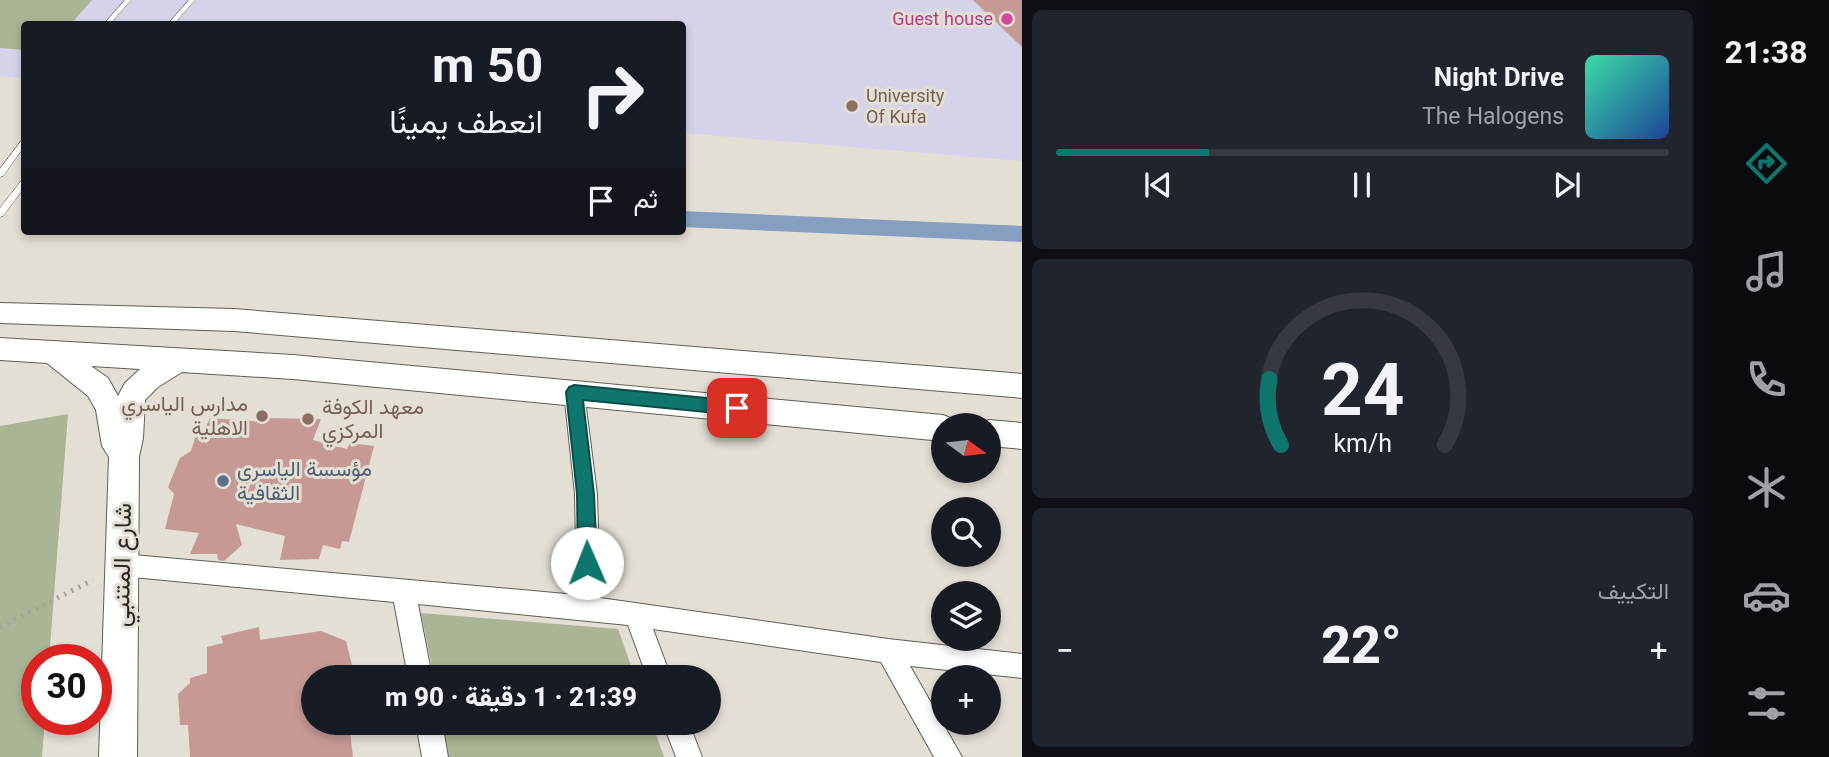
<!DOCTYPE html>
<html lang="ar">
<head>
<meta charset="utf-8">
<style>
	body { margin:0; font-family:Georgia,Vazirmatn,serif; background:#20242c; color:#f1f3f6; direction:rtl; height:100vh; display:flex; flex-direction:column; font-size:26px; white-space:nowrap }
	* { box-sizing:border-box; margin:0 }
	p { font-size:23px; color:#9ea1a6 }
	.icon { flex:none; width:38px; height:38px; fill:none; stroke:currentColor; stroke-width:2; stroke-linecap:round; stroke-linejoin:round }
	.map { position:relative; flex:1; overflow:hidden; direction:ltr }
	.side { display:flex; flex-direction:column; gap:10px; padding:10px; background:#0d0f14; width:681px }
	.side>* { flex:none }
	.banner { position:absolute; left:21px; top:21px; width:665px; height:214px; border-radius:7px; box-shadow:0 4px 10px #0003; direction:rtl; background:#171b24; color:#f1f3f6; overflow:hidden }
	.needle { width:46px; rotate:105deg }
	.fabs { position:absolute; left:931px; top:413px; display:grid; gap:14px }
	.fabs a { display:grid; place-items:center; width:70px; height:70px; border-radius:50%; background:#171b24; box-shadow:0 4px 10px #0003; font-size:35px }
	.speed { position:absolute; left:21px; top:644px; display:flex; gap:14px; font-size:35px; font-weight:700; text-align:center }
	.speed>* { display:grid; place-content:center; width:91px; height:91px; border-radius:50%; background:#171b24; box-shadow:0 4px 10px #0003; line-height:1 }
	.speed .limit { border:10px solid #d22; background:#fff; color:#111 }
	.pin { position:absolute; display:grid; place-items:center; width:60px; height:60px; color:#fff; margin:-30px; border-radius:14px; box-shadow:0 4px 10px #0006 }
	.me { position:absolute; width:77px; margin:-38px; rotate:359deg; stroke-linejoin:round; filter:drop-shadow(0 0 5px #0008) }
	.turn { display:flex; align-items:center; gap:24px; height:147px; padding:0 28px; font-size:32px }
	.turn .icon { width:91px; height:91px; stroke-width:2.5 }
	.turn b { display:block; font-size:49px; line-height:60px }
	.then { display:flex; align-items:center; height:66px; padding:0 28px; background:#0003; gap:14px; font-size:26px }
	.big { font-size:52px; font-weight:800; line-height:1.1 }
	.side .tile { flex:1; display:flex; flex-direction:column; justify-content:center; gap:10px; min-width:0; padding:0 24px; border-radius:10px; background:#20242c }
	.side .dial { align-items:center; gap:0 }
	.dial svg { height:182px; overflow:visible; fill:none; stroke:#363941; stroke-width:7; stroke-linecap:round; text-anchor:middle }
	.dial text { fill:#f1f3f6; stroke:none }
	.song { display:flex; align-items:center; gap:21px }
	.cover { width:84px; height:84px; border-radius:10px; background:linear-gradient(135deg,hsl(160 70% 55%),hsl(220 70% 35%)) }
	.played { height:7px; border-radius:4px; background:linear-gradient(90deg,#0f766e 25%,#363941 25%) }
	.keys { display:flex; justify-content:space-around; direction:ltr }
	.heat { display:flex; justify-content:space-between; align-items:center; font-size:38px; direction:ltr }
	.trip { position:absolute; left:301px; top:665px; width:420px; height:70px; border-radius:35px; background:#171b24; box-shadow:0 4px 10px #0003; font-weight:800; line-height:70px; text-align:center; direction:rtl }
	main { display:flex; flex:1; min-height:0 }
	.tab-bar { display:flex; flex-direction:column; width:126px; justify-content:space-around; align-items:center; background:#090b0e; color:#9ea1a6 }
	.tab-bar .icon { width:49px; height:49px }
	.tab-bar .selected { color:#0f766e }
	.tab-bar b { font-size:32px; color:#f1f3f6 }
	.map>svg:first-child { display:block }
	.education { fill:#d5d3e9 }
	.green { fill:#a9b594 }
	.lines { fill:none; stroke-linecap:round; stroke-linejoin:round }
	.canal { fill:#869fc0; fill-rule:evenodd }
	.building { fill:#c79995 }
	.lane-casing { stroke:#615e55; stroke-width:1 }
	.street-casing { stroke:#615e55; stroke-width:2 }
	.secondary-casing { stroke:#615e55; stroke-width:2 }
	.path { stroke:#a7a39b; stroke-width:5; stroke-dasharray:2 6; stroke-linecap:butt }
	.lane { fill:#fff; fill-rule:evenodd }
	.street { fill:#fff; fill-rule:evenodd }
	.secondary { fill:#fff; fill-rule:evenodd }
	.route { fill:#0f766e; stroke:#0a4d48; stroke-width:2 }
	.hotel-dot { fill:#d1479c; stroke:#e3dfd5; stroke-width:2.5 }
	.education-dot { fill:#8d6e63; stroke:#e3dfd5; stroke-width:2.5 }
	.service-dot { fill:#5c6f8a; stroke:#e3dfd5; stroke-width:2.5 }
	.labels { text-anchor:middle; stroke-width:6; stroke-linejoin:round; paint-order:stroke }
	.far-hotel-label { font-size:18px; fill:#b23c85; stroke:#e3dfd5; text-anchor:end }
	.far-education-label { font-size:18px; fill:#785e54; stroke:#e3dfd5; text-anchor:start }
	.education-label { font-size:21px; fill:#785e54; stroke:#e3dfd5; text-anchor:end }
	.service-label { font-size:21px; fill:#4e5e75; stroke:#e3dfd5; text-anchor:start }
	.near-street-label { font-size:24px; fill:#292723; stroke:#e3dfd5 }
</style>
</head>
<body>
<main>
<nav class="tab-bar">
<b>21:38</b>
<svg class="icon selected" aria-label="directions" viewBox="0 0 24 24"><path d="M12 3l9 9-9 9-9-9zM9 14v-3h6M13 9l2 2-2 2"/></svg>
<svg class="icon" aria-label="music" viewBox="0 0 24 24"><path d="M9 18V5l10-2v13"/><circle cx="6" cy="18" r="3"/><circle cx="16" cy="16" r="3"/></svg>
<svg class="icon" aria-label="phone" viewBox="0 0 24 24"><path d="M5 4h4l2 5-3 2q2 4 5 5l2-3 5 2v4C11 20 4 13 5 4z"/></svg>
<svg class="icon" aria-label="climate" viewBox="0 0 24 24"><path d="M12 3v18M4 7l16 10M4 17L20 7"/></svg>
<svg class="icon" aria-label="car" viewBox="0 0 24 24"><path d="M5 17H2v-5l4-1 3-4h7l3 4 3 1v5h-3M9 17h6M6 11h13"/><circle cx="7" cy="17" r="2"/><circle cx="17" cy="17" r="2"/></svg>
<svg class="icon" aria-label="filters" viewBox="0 0 24 24"><path d="M4 7h16M4 17h16"/><circle cx="9" cy="7" r="2"/><circle cx="15" cy="17" r="2"/></svg>
</nav>
<section class="side">
<div class="tile">
<div class="song"><i class="cover"></i><div><b>Night Drive</b><p>The Halogens</p></div></div>
<div class="played"></div>
<div class="keys"><svg class="icon" aria-label="previous" viewBox="0 0 24 24"><path d="M18 5L8 12l10 7zM5 5v14"/></svg><svg class="icon" aria-label="pause" viewBox="0 0 24 24"><path d="M8 5v14M16 5v14"/></svg><svg class="icon" aria-label="next" viewBox="0 0 24 24"><path d="M6 5l10 7-10 7zM19 5v14"/></svg></div>
</div>
<div class="tile dial"><svg viewBox="0 0 100 80">
<path d="M14 69A42 42 0 1 1 86 69"/>
<path d="M14 69A42 42 0 0 1 9 40" stroke="#0f766e"/>
<text x="50" y="56" font-size="32" font-weight="700">24</text>
<text x="50" y="72" font-size="11">km/h</text>
</svg></div>
<div class="tile"><p>التكييف</p>
<div class="heat"><a>−</a><b class="big">22°</b><a>+</a></div>
</div>
</section>
<div class="map">
<svg width="1023" height="757" viewBox="0 0 1023 757">
	<rect width="100%" height="100%" fill="#e3dfd5"/>
	<path class="education" d="M0,0h1022v161l-339,-28 -1,-109h-658v54l-24,-2z"/>
	<path class="green" d="M0,0h92l-21,24h-47v26l-24,-2z
		M68,414l-19,246h-12v59h8l-3,38h-42v-331z
		M421,613l197,16 17,48h-201z
		M442,723h210l12,34h-215z"/>
	<g class="lines">
		<path class="canal" d="M682,211l341,15v16l-341,-15z"/>
	</g>
	<path class="building" d="M973,0h49v47z
		M210,418l52,4 2,-4 57,1 -8,21 34,9 3,-6 24,3 -25,96 -7,-1 -2,8 -17,-4 -4,14 -39,1 5,-24 -49,-12 6,21 -18,16 -6,-1 -1,-6h-27l9,-21 -34,-4 9,-35 -6,-7 12,-29 11,-7 4,-13 5,-3 -1,-8h7z
		M259,627l1,13 61,-9 25,10 9,36h-42v46h36l4,34h-163l-2,-32h-8l-2,-31 12,-11v-5l17,-5v-26l16,-4 -2,-7z"/>
	<g class="lines">
		<g class="lane-casing">
			<path id="lane" d="M125,0h6l-21,24h-6z
				M189,0h6l-21,24h-6z
				M21,141h3v6l-21,29 -3,1v-8z
				M24,180v8l-21,28 -3,1v-9l21,-27z"/>
		</g>
		<g class="street-casing">
			<path id="street" d="M574,384l7,2 3,6 13,102 3,104 288,41 135,15v24l-113,-12 52,91h-28l-53,-95 -228,-33 18,48h-24l-19,-52 -210,-21 14,73h-24l-14,-75 -272,-26 -8,-3 -3,-8 3,-8 8,-3 455,41 -2,-101 -11,-102 3,-6z
				M416,723h26l6,34h-26z
				M663,723h26l13,34h-26z"/>
		</g>
		<g class="secondary-casing">
			<path id="secondary" d="M0,303l234,6 789,65v24l-789,-67 -234,-8z
				M0,338l293,17 650,60 10,4 3,6h-13v16l-650,-62 -111,-7 -24,15 -13,13 -2,38 -4,19 -2,300h-38l10,-300 -7,-11 -6,-36 -8,-14 -41,-33 -47,-3zM91,366l49,3 -15,14 -7,13 -10,-18z
				M989,420l34,3v26l-34,-3v-21h-11z"/>
		</g>
		<path class="path" d="M0,627l93,-47"/>
		<use href="#lane" class="lane"/>
		<use href="#street" class="street"/>
		<use href="#secondary" class="secondary"/>
	</g>
	<path class="route" d="M574,385l163,16 6,2 2,5 -2,5 -6,2 -154,-15 11,94 3,69 -3,6 -7,3 -6,-3 -3,-6 -1,-69 -11,-102 3,-5z"/>
	<circle class="hotel-dot" cx="1007" cy="19" r="7"/>
	<g class="education-dot">
		<circle cx="852" cy="106" r="7"/>
		<circle cx="262" cy="416" r="7"/>
		<circle cx="308" cy="419" r="7"/>
	</g>
	<circle class="service-dot" cx="223" cy="481" r="7"/>
	<g class="labels">
		<g class="far-hotel-label">
			<text x="993" y="25">Guest house</text>
		</g>
		<g class="far-education-label">
			<text x="866" y="102">University<tspan x="866" dy="21">Of Kufa</tspan></text>
		</g>
		<g class="education-label">
			<text x="248" y="411">مدارس الياسري<tspan x="248" dy="24">الاهلية</tspan></text>
			<text x="322" y="414" text-anchor="start">معهد الكوفة<tspan x="322" dy="24">المركزي</tspan></text>
		</g>
		<g class="service-label">
			<text x="237" y="476">مؤسسة الياسري<tspan x="237" dy="24">الثقافية</tspan></text>
		</g>
		<g class="near-street-label">
			<text transform="translate(122 565) rotate(-89)" y="8">شارع المتنبي</text>
		</g>
	</g>
</svg>
<div class="fabs">
<a><svg class="needle" viewBox="-14 -14 28 28"><path d="M0-13l5 13h-10z" fill="#e53935"/><path d="M0 13l5-13h-10z" fill="#9ea1a6"/></svg></a>
<a><svg class="icon" aria-label="search" viewBox="0 0 24 24"><circle cx="10" cy="10" r="6"/><path d="M15 15l6 6"/></svg></a>
<a><svg class="icon" aria-label="layers" viewBox="0 0 24 24"><path d="M12 4l9 5-9 5-9-5zM3 14l9 5 9-5"/></svg></a>
<a>+</a>
</div>
<div class="speed"><div class="limit">30</div></div>
<div class="pin" style="left:737px;top:408px;background:#d93025"><svg class="icon" aria-label="arrive" viewBox="0 0 24 24"><path d="M6 21V4h12l-3 4 3 4H6"/></svg></div>
<svg class="me" style="left:587px;top:563px" viewBox="-20 -20 40 40"><circle r="19" fill="#fff"/><path d="M0-13L10 11 0 6-10 11z" fill="#0f766e"/></svg>
<div class="trip">21:39 · 1 دقيقة · 90 m</div>
<div class="banner">
<div class="turn"><svg class="icon" aria-label="right" viewBox="0 0 24 24"><path d="M7 20v-9h11M14 6l5 5-5 5"/></svg><div><b>50 m</b>انعطف يمينًا</div></div>
<div class="then">ثم<svg class="icon" aria-label="arrive" viewBox="0 0 24 24"><path d="M6 21V4h12l-3 4 3 4H6"/></svg></div>
</div>
</div>
</main>
</body>
</html>
